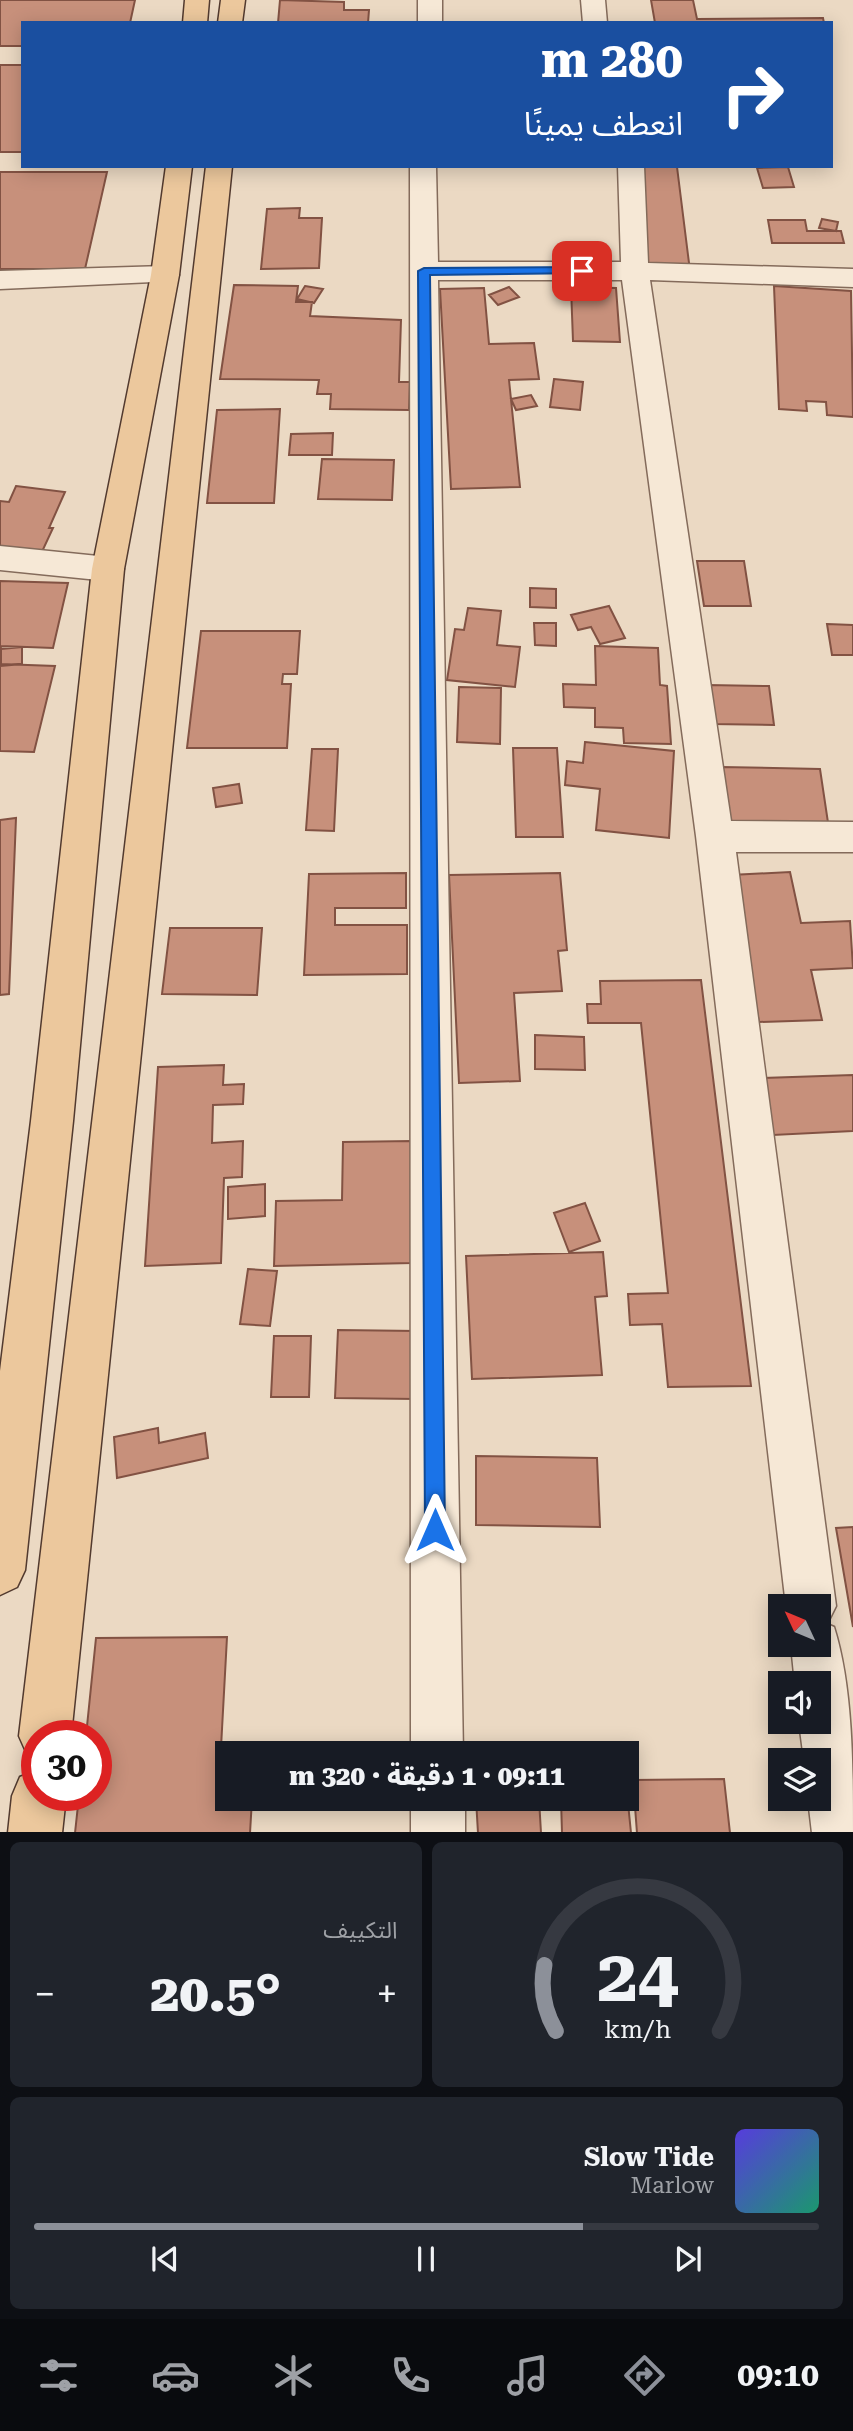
<!DOCTYPE html>
<html lang="ar">
<head>
<meta charset="utf-8">
<style>
	body { margin:0; font-family:"Roboto Serif","Noto Sans Arabic",serif; background:#20242c; color:#f1f3f6; direction:rtl; height:100vh; display:flex; flex-direction:column; font-size:26px; white-space:nowrap }
	* { box-sizing:border-box; margin:0 }
	p { font-size:23px; color:#9ea1a6 }
	.icon { flex:none; width:38px; height:38px; fill:none; stroke:currentColor; stroke-width:2; stroke-linecap:round; stroke-linejoin:round }
	.map { position:relative; height:1832px; overflow:hidden; direction:ltr }
	.panel { display:flex; flex-direction:column; gap:10px; padding:10px; background:#0d0f14; flex:1 }
	.panel>* { flex:none }
	.guide { position:absolute; left:21px; top:21px; width:812px; height:147px; border-radius:0px; box-shadow:0 4px 18px #0003; direction:rtl; background:#1a4fa0; color:#fff; overflow:hidden }
	.needle { width:46px; rotate:314deg }
	.fabs { position:absolute; left:768px; top:1594px; display:grid; gap:14px }
	.fabs a { display:grid; place-items:center; width:63px; height:63px; border-radius:0px; background:#171b24; box-shadow:0 4px 18px #0003; font-size:35px }
	.speed { position:absolute; left:21px; top:1720px; display:flex; gap:14px; font-size:35px; font-weight:700; text-align:center }
	.speed>* { display:grid; place-content:center; width:91px; height:91px; border-radius:50%; background:#171b24; box-shadow:0 4px 18px #0003; line-height:1 }
	.speed .limit { border:10px solid #d22; background:#fff; color:#111 }
	.pin { position:absolute; display:grid; place-items:center; width:60px; height:60px; color:#fff; margin:-30px; border-radius:14px; box-shadow:0 4px 10px #0006 }
	.me { position:absolute; width:77px; margin:-38px; rotate:0deg; stroke-linejoin:round; filter:drop-shadow(0 0 5px #0008) }
	.turn { display:flex; align-items:center; gap:24px; height:147px; padding:0 35px; font-size:32px }
	.turn .icon { width:91px; height:91px; stroke-width:2.5 }
	.turn b { display:block; font-size:49px; line-height:60px }
	.big { font-size:52px; font-weight:800; line-height:1.1 }
	.panel .tile { flex:1; display:flex; flex-direction:column; justify-content:center; gap:10px; min-width:0; padding:0 24px; border-radius:10px; background:#20242c }
	.panel .dial { align-items:center; gap:0 }
	.dial svg { height:182px; overflow:visible; fill:none; stroke:#363941; stroke-width:7; stroke-linecap:round; text-anchor:middle }
	.dial text { fill:#f1f3f6; stroke:none }
	.song { display:flex; align-items:center; gap:21px }
	.cover { width:84px; height:84px; border-radius:10px; background:linear-gradient(135deg,hsl(250 70% 55%),hsl(160 70% 35%)) }
	.played { height:7px; border-radius:4px; background:linear-gradient(90deg,#8c9099 70%,#363941 70%) }
	.keys { display:flex; justify-content:space-around; direction:ltr }
	.heat { display:flex; justify-content:space-between; align-items:center; font-size:38px; direction:ltr }
	.panel .tiles { flex:1; display:grid; gap:10px; grid-template-columns:1fr 1fr }
	.tile:last-child { grid-column:span 2 }
	.trip { position:absolute; left:215px; top:1741px; width:424px; height:70px; border-radius:0px; background:#171b24; box-shadow:0 4px 18px #0003; font-weight:800; line-height:70px; text-align:center; direction:rtl }
	.dock { display:flex; height:112px; justify-content:space-around; align-items:center; background:#090b0e; color:#9ea1a6 }
	.dock .icon { width:49px; height:49px }
	.dock .current { color:#8c9099 }
	.dock b { font-size:32px; color:#f1f3f6 }
	.map>svg:first-child { display:block }
	.building { fill:#c7907b; stroke:#825243; stroke-width:2 }
	.lines { fill:none; stroke-linecap:round; stroke-linejoin:round }
	.minor-casing { stroke:#846b5b; stroke-width:3 }
	.major-casing { stroke:#523a2f; stroke-width:3 }
	.minor { fill:#f6e8d6; fill-rule:evenodd }
	.major { fill:#ecc89d; fill-rule:evenodd }
	.route { fill:#1a73e8; stroke:#114b97; stroke-width:2 }
</style>
</head>
<body>
<div class="map">
<svg width="853" height="1833" viewBox="0 0 853 1833">
	<rect width="100%" height="100%" fill="#ebd9c3"/>
	<path class="building" d="M0,0h135l-5,23h-107v23h-23z
		M280,0l64,2v8h25l-1,13h-90z
		M651,0h42l4,19 126,-1 1,5h-169z
		M0,65h23v87h-23z
		M635,167h42l13,104 -44,-1z
		M788,167l6,20 -31,1 -6,-20z
		M0,172h107l-22,97h-85z
		M300,208l-1,10h23l-3,50 -58,1 6,-60z
		M822,219l16,3 -2,9 -17,-3z
		M768,220h37l2,11h34l3,12h-72z
		M234,285l64,1 -2,16h16l-2,14 91,4 -2,62h11l-1,28 -79,-1 1,-15h-14l2,-14 -99,-1z
		M305,286l18,3 -9,14 -17,-4z
		M774,286l77,5 2,126 -26,-2 -1,-13 -20,-1 1,10 -28,-2z
		M509,287l10,10 -21,8 -9,-10z
		M571,287l45,1 4,54 -47,-1z
		M484,288l5,56 45,-1 5,36 -30,1 11,107 -69,2 -11,-200z
		M554,379l29,3 -3,28 -30,-3z
		M531,395l6,11 -21,4 -5,-11z
		M280,409l-6,94h-67l10,-93z
		M333,433l-1,22h-43l2,-21z
		M322,459l72,1 -2,40 -74,-1z
		M16,486l49,6 -16,36h4l-13,28 -40,-5v-50l9,1z
		M697,561h47l7,45h-47z
		M0,581l68,2 -15,65 -52,-2 -1,5z
		M530,588l26,1v19l-26,-1z
		M609,606l16,32 -25,6 -9,-17 -13,3 -7,-15z
		M468,608l33,3 -4,34 23,2 -5,40 -68,-7 8,-51 9,1z
		M534,623h22v23l-21,-1z
		M827,624l26,1v30h-21z
		M201,631h99l-3,43h-14l-1,10h9l-4,64h-100z
		M595,646l63,2 2,37 7,1 4,58 -47,-1 -1,-15 -28,-1v-19l-31,-1 -1,-23 33,1z
		M22,647v17l-21,2v-17z
		M0,664l55,2 -21,86 -34,-1z
		M707,685l62,1 5,39 -63,-1z
		M459,687l42,1 -1,56 -43,-2z
		M585,742l89,9 -5,87 -73,-8 4,-41 -35,-4 2,-24 16,2z
		M513,748h44l6,89h-47z
		M312,749h26l-4,82 -28,-1z
		M721,767l99,2 10,67 -102,-2z
		M239,784l3,19 -26,4 -3,-19z
		M16,818l-7,176 -9,1v-175z
		M790,872l11,51 49,-2 3,47 -42,2 11,50 -63,2 -28,-147z
		M406,873v35h-71v17h72v49l-103,1 5,-101z
		M560,873l7,77 -9,1 4,40 -48,2 6,88 -61,2 -10,-208z
		M170,928h92l-5,67 -95,-1z
		M701,980l50,406 -83,1 -6,-63 -32,1 -2,-31 40,-1 -27,-270h-53l-1,-19h14l-1,-23z
		M535,1035l49,2 1,33 -50,-1z
		M224,1065l-1,20 21,-1 -1,20 -30,1 -1,38 31,-2 -1,36 -18,1 -3,85 -76,3 13,-199z
		M853,1075v56l-80,4 -10,-57z
		M411,1141l1,122 -138,3 2,-65 66,-1 1,-58z
		M265,1184v32l-37,3v-32z
		M585,1203l15,38 -31,11 -15,-39z
		M603,1252l4,44 -12,1 7,78 -130,4 -6,-123z
		M248,1269l29,2 -7,55 -30,-2z
		M338,1330l79,1 -1,68 -81,-1z
		M274,1336h37l-2,61h-38z
		M158,1428l1,15 46,-10 3,25 -91,20 -3,-41z
		M476,1456l121,2 3,69 -124,-2z
		M853,1527v100l-17,-99z
		M227,1637l-7,129h8v33h24l-2,34h-175l4,-37h17v-60h-10l10,-98z
		M724,1779l6,54h-93l-4,-53z
		M626,1783l5,50h-69l-1,-34h65z
		M476,1799h63l2,34h-63z"/>
	<g class="lines">
		<g class="minor-casing">
			<path id="minor" d="M418,0h24v23h-24z
				M581,0h24l2,23h-24z
				M410,166h26l2,96h183l-3,-96h26l4,97 205,6v18l-203,-7 81,541 122,1v30h-117l100,754 -9,18 7,3c19,60 19,141 19,206h-41l-4,-34h11v-39h-15l-5,-38h20v-38h-24l-4,-39h28v-39h-33l-90,-770 -74,-556h-184l25,1474h-52z
				M165,266l10,3 4,6 -4,6 -175,8v-18z
				M0,546l108,11 12,4 4,8 -4,8 -12,4 -108,-11z
				M411,1799h54v34h-54z"/>
		</g>
		<g class="major-casing">
			<path id="major" d="M185,0h24l-2,23h-24z
				M221,0h24l-3,23h-24z
				M166,166h26l-13,109 -55,294 -51,552 -48,449 -8,17 -17,8v-224l31,-250 61,-552 59,-294z
				M206,166h26l-161,1570h-34v23l-10,-5 -8,-18z
				M37,1770v26h29l-4,37h-54l4,-37 8,-19z"/>
		</g>
		<use href="#minor" class="minor"/>
		<use href="#major" class="major"/>
	</g>
	<path class="route" d="M582,267l6,4 -2,2 -156,2 15,1255 -3,7 -7,3 -7,-3 -3,-7 -7,-1259 6,-3z"/>
</svg>
<div class="fabs">
<a><svg class="needle" viewBox="-14 -14 28 28"><path d="M0-13l5 13h-10z" fill="#e53935"/><path d="M0 13l5-13h-10z" fill="#9ea1a6"/></svg></a>
<a><svg class="icon" aria-label="sound" viewBox="0 0 24 24"><path d="M4 9h4l5-4v14l-5-4H4zM17 9q2 3 0 6"/></svg></a>
<a><svg class="icon" aria-label="layers" viewBox="0 0 24 24"><path d="M12 4l9 5-9 5-9-5zM3 14l9 5 9-5"/></svg></a>
</div>
<div class="speed"><div class="limit">30</div></div>
<div class="pin" style="left:582px;top:271px;background:#d93025"><svg class="icon" aria-label="arrive" viewBox="0 0 24 24"><path d="M6 21V4h12l-3 4 3 4H6"/></svg></div>
<svg class="me" style="left:435px;top:1530px" viewBox="-20 -20 40 40"><path d="M0-17L14 15 0 8-14 15z" fill="#1a73e8" stroke="#fff" stroke-width="4"/></svg>
<div class="trip">09:11 · 1 دقيقة · 320 m</div>
<div class="guide">
<div class="turn"><svg class="icon" aria-label="right" viewBox="0 0 24 24"><path d="M7 20v-9h11M14 6l5 5-5 5"/></svg><div><b>280 m</b>انعطف يمينًا</div></div>
</div>
</div>
<section class="panel">
<div class="tiles">
<div class="tile dial"><svg viewBox="0 0 100 80">
<path d="M14 69A42 42 0 1 1 86 69"/>
<path d="M14 69A42 42 0 0 1 9 40" stroke="#8c9099"/>
<text x="50" y="56" font-size="32" font-weight="700">24</text>
<text x="50" y="72" font-size="11">km/h</text>
</svg></div>
<div class="tile"><p>التكييف</p>
<div class="heat"><a>−</a><b class="big">20.5°</b><a>+</a></div>
</div>
<div class="tile">
<div class="song"><i class="cover"></i><div><b>Slow Tide</b><p>Marlow</p></div></div>
<div class="played"></div>
<div class="keys"><svg class="icon" aria-label="previous" viewBox="0 0 24 24"><path d="M18 5L8 12l10 7zM5 5v14"/></svg><svg class="icon" aria-label="pause" viewBox="0 0 24 24"><path d="M8 5v14M16 5v14"/></svg><svg class="icon" aria-label="next" viewBox="0 0 24 24"><path d="M6 5l10 7-10 7zM19 5v14"/></svg></div>
</div>
</div>
</section>
<nav class="dock">
<b>09:10</b>
<svg class="icon current" aria-label="directions" viewBox="0 0 24 24"><path d="M12 3l9 9-9 9-9-9zM9 14v-3h6M13 9l2 2-2 2"/></svg>
<svg class="icon" aria-label="music" viewBox="0 0 24 24"><path d="M9 18V5l10-2v13"/><circle cx="6" cy="18" r="3"/><circle cx="16" cy="16" r="3"/></svg>
<svg class="icon" aria-label="phone" viewBox="0 0 24 24"><path d="M5 4h4l2 5-3 2q2 4 5 5l2-3 5 2v4C11 20 4 13 5 4z"/></svg>
<svg class="icon" aria-label="climate" viewBox="0 0 24 24"><path d="M12 3v18M4 7l16 10M4 17L20 7"/></svg>
<svg class="icon" aria-label="car" viewBox="0 0 24 24"><path d="M5 17H2v-5l4-1 3-4h7l3 4 3 1v5h-3M9 17h6M6 11h13"/><circle cx="7" cy="17" r="2"/><circle cx="17" cy="17" r="2"/></svg>
<svg class="icon" aria-label="filters" viewBox="0 0 24 24"><path d="M4 7h16M4 17h16"/><circle cx="9" cy="7" r="2"/><circle cx="15" cy="17" r="2"/></svg>
</nav>
</body>
</html>
